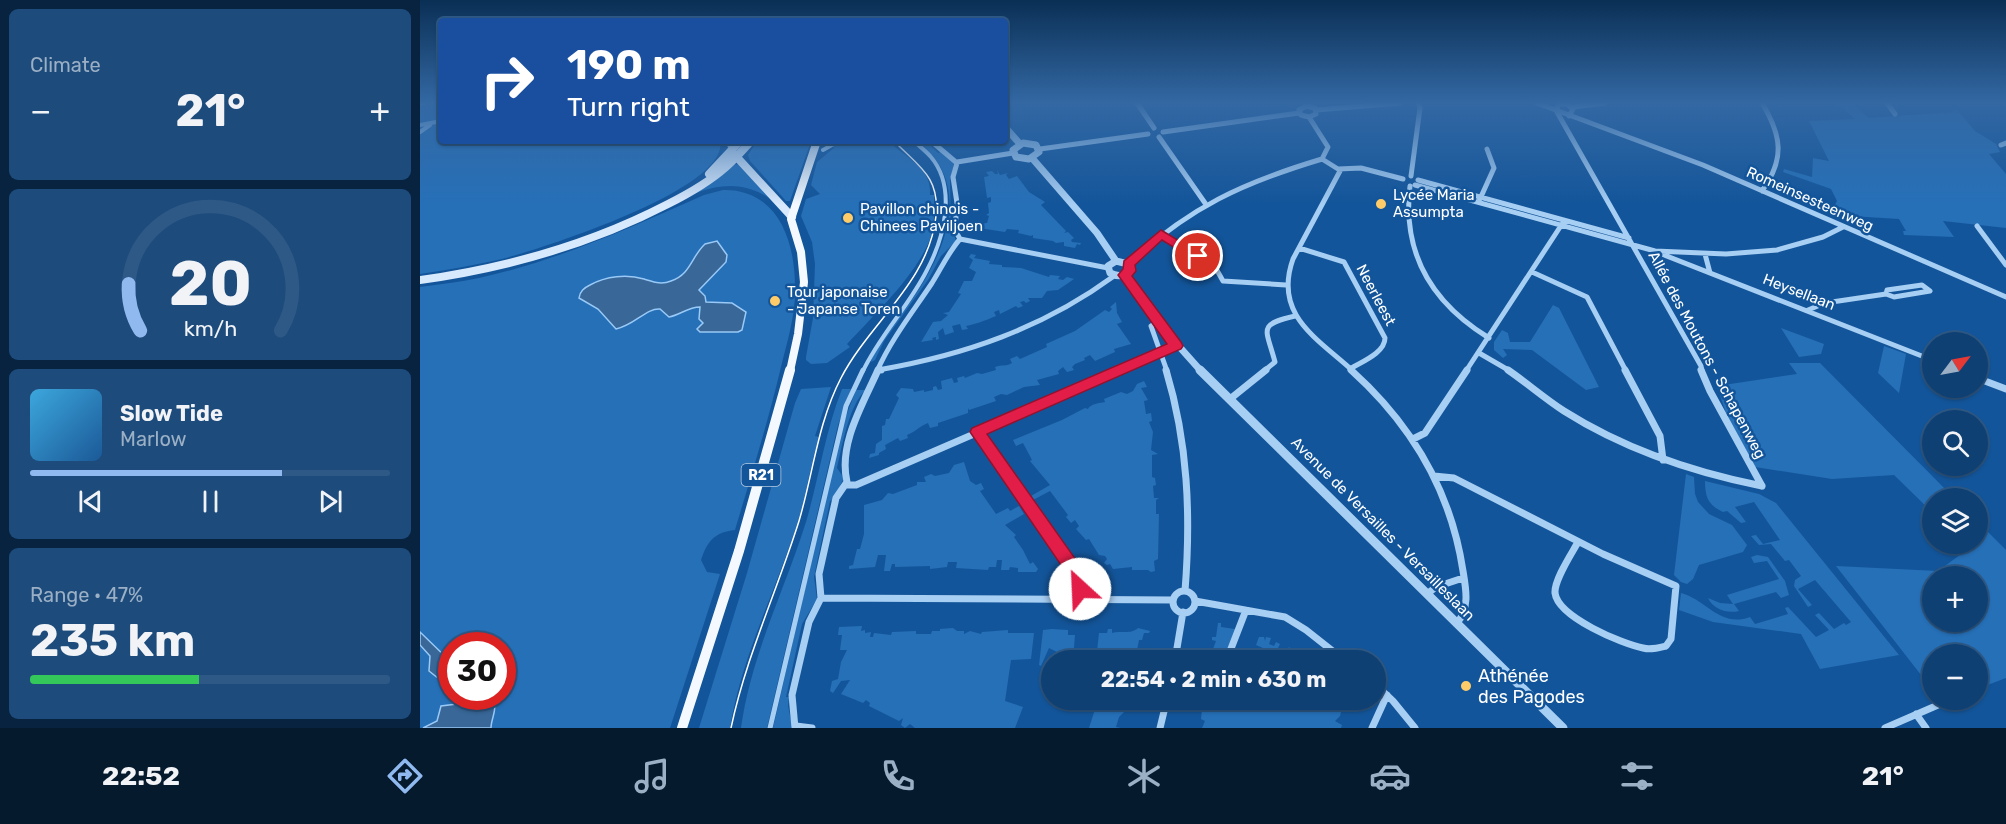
<!DOCTYPE html>
<html lang="en">
<head>
<meta charset="utf-8">
<style>
	body { margin:0; font-family:Rubik,sans-serif; background:#1c4b7c; color:#f1f3f6; height:100vh; display:flex; flex-direction:column; font-size:22px; white-space:nowrap }
	* { box-sizing:border-box; margin:0 }
	p { font-size:20px; color:#9bafc5 }
	.icon { flex:none; width:33px; height:33px; fill:none; stroke:currentColor; stroke-width:2; stroke-linecap:round; stroke-linejoin:round }
	.map { position:relative; flex:1; overflow:hidden }
	.details { display:flex; flex-direction:column; gap:9px; padding:9px; background:#082340; width:420px }
	.details>* { flex:none }
	.banner { position:absolute; left:18px; top:18px; width:570px; height:126px; border-radius:6px; box-shadow:0 2px 4px #0004,0 0 0 2px #2e5986; background:#1a4fa0; color:#fff; overflow:hidden }
	.needle { width:39px; rotate:58deg }
	.fabs { position:absolute; left:1502px; top:332px; display:grid; gap:12px }
	.fabs a { display:grid; place-items:center; width:66px; height:66px; border-radius:50%; background:#0e4074; box-shadow:0 2px 4px #0004,0 0 0 2px #2e5986; font-size:30px }
	.speed { position:absolute; left:18px; top:632px; display:flex; gap:12px; font-size:30px; font-weight:700; text-align:center }
	.speed>* { display:grid; place-content:center; width:78px; height:78px; border-radius:50%; background:#0e4074; box-shadow:0 2px 4px #0004,0 0 0 2px #2e5986; line-height:1 }
	.speed .limit { border:9px solid #d22; background:#fff; color:#111 }
	.pin { position:absolute; display:grid; place-items:center; width:51px; height:51px; color:#fff; margin:-26px; border:3px solid #fff; border-radius:50%; box-shadow:0 2px 6px #0007 }
	.me { position:absolute; width:66px; margin:-33px; rotate:335deg; stroke-linejoin:round; filter:drop-shadow(0 0 4px #0008) }
	.turn { display:flex; align-items:center; gap:21px; height:126px; padding:0 30px; font-size:27px }
	.turn .icon { width:78px; height:78px; stroke-width:2.5 }
	.turn b { display:block; font-size:42px; line-height:51px }
	.big { font-size:45px; font-weight:700; line-height:1.1 }
	.details .widget { flex:1; display:flex; flex-direction:column; justify-content:center; gap:9px; min-width:0; padding:0 21px; border-radius:9px; background:#1c4b7c }
	.details .dial { align-items:center; gap:0 }
	.dial svg { height:156px; overflow:visible; fill:none; stroke:#2e5986; stroke-width:7; stroke-linecap:round; text-anchor:middle }
	.dial text { fill:#f1f3f6; stroke:none }
	.song { display:flex; align-items:center; gap:18px }
	.cover { width:72px; height:72px; border-radius:9px; background:linear-gradient(135deg,hsl(200 70% 55%),hsl(210 70% 35%)) }
	.played { height:6px; border-radius:3px; background:linear-gradient(90deg,#90b9f0 70%,#2e5986 70%) }
	.keys { display:flex; justify-content:space-around; direction:ltr }
	.heat { display:flex; justify-content:space-between; align-items:center; font-size:33px; direction:ltr }
	.charge { height:9px; border-radius:4px; background:linear-gradient(90deg,#34c759 47%,#2e5986 0) }
	.trip { position:absolute; left:621px; top:650px; width:345px; height:60px; border-radius:30px; background:#0e4074; box-shadow:0 2px 4px #0004,0 0 0 2px #2e5986; font-weight:700; line-height:60px; text-align:center }
	.tab-bar { display:flex; height:96px; justify-content:space-around; align-items:center; background:#061a2e; color:#9bafc5 }
	.tab-bar .icon { width:42px; height:42px }
	.tab-bar .selected { color:#90b9f0 }
	.tab-bar b { font-size:27px; color:#f1f3f6 }
	main { display:flex; flex:1; min-height:0 }
	.map>svg:first-child { display:block }
	.green { fill:#2670b8; fill-rule:evenodd }
	.water { fill:#386798; stroke:#99c9f6; stroke-width:1.5 }
	.lines { fill:none; stroke-linecap:round; stroke-linejoin:round }
	.pedestrian-far1 { stroke:#a7cef3; stroke-width:4 }
	.pedestrian { stroke:#a7cef3; stroke-width:5 }
	.minor-far1 { stroke:#a7cef3; stroke-width:5 }
	.minor { stroke:#a7cef3; stroke-width:7 }
	.tertiary-far1 { stroke:#a7cef3; stroke-width:7 }
	.tertiary { stroke:#a7cef3; stroke-width:9 }
	.secondary { stroke:#d7e9fd; stroke-width:8 }
	.primary-far1 { stroke:#f3f9ff; stroke-width:8 }
	.primary { stroke:#f3f9ff; stroke-width:10 }
	.tram { stroke:#fff; stroke-width:1.5 }
	.route { fill:#e11d48; stroke:#92132f; stroke-width:1.5 }
	.poi-dot { fill:#ffcc69; stroke:#13559a; stroke-width:2 }
	.labels { text-anchor:middle; stroke-width:5; stroke-linejoin:round; paint-order:stroke }
	.shield { fill:#13559a; stroke:#b8cce1; stroke-width:1.5 }
	.shield-label { font-size:14px; font-weight:bold; fill:#fff }
	.poi-label { font-size:15px; fill:#fff; stroke:#13559a; text-anchor:start }
	.street-label { font-size:15px; fill:#fff; stroke:#13559a }
	.near-poi-label { font-size:18px; fill:#fff; stroke:#13559a; text-anchor:start }
</style>
</head>
<body>
<main>
<section class="details">
<div class="widget"><p>Climate</p>
<div class="heat"><a>−</a><b class="big">21°</b><a>+</a></div>
</div>
<div class="widget dial"><svg viewBox="0 0 100 80">
<path d="M14 69A42 42 0 1 1 86 69"/>
<path d="M14 69A42 42 0 0 1 8 45" stroke="#90b9f0"/>
<text x="50" y="56" font-size="32" font-weight="700">20</text>
<text x="50" y="72" font-size="11">km/h</text>
</svg></div>
<div class="widget">
<div class="song"><i class="cover"></i><div><b>Slow Tide</b><p>Marlow</p></div></div>
<div class="played"></div>
<div class="keys"><svg class="icon" aria-label="previous" viewBox="0 0 24 24"><path d="M18 5L8 12l10 7zM5 5v14"/></svg><svg class="icon" aria-label="pause" viewBox="0 0 24 24"><path d="M8 5v14M16 5v14"/></svg><svg class="icon" aria-label="next" viewBox="0 0 24 24"><path d="M6 5l10 7-10 7zM19 5v14"/></svg></div>
</div>
<div class="widget"><p>Range · 47%</p><b class="big">235 km</b><div class="charge"></div></div>
</section>
<div class="map">
<svg width="1586" height="728" viewBox="0 0 1586 728">
	<rect width="100%" height="100%" fill="#13559a"/>
	<path class="green" d="M0,103h21v38h279c10,48 -180,108 -218,118 -27,6 -54,11 -82,15z
		M1416,103h15l18,15 83,-6 4,-3 19,22 21,13 4,8 -11,2 17,20v54l-63,-7 11,16 -50,-2 -1,-4h3l-7,-12 -65,-4 -4,-2 7,-12 -6,-12 -48,-17 1,-3 28,8 1,-19 16,3 -20,-40 46,-2z
		M337,141h54l-21,60h-4l-36,-40 -2,-6z
		M423,141h50l1,5c16,14 38,24 36,49h4c0,13 1,25 -2,38 -11,38 -58,82 -85,111l3,3 -23,16 -16,1 -5,-4v-3l7,-39 2,-54 -3,-22 -11,-26 5,-17 14,-5 -9,-9 6,-23 17,-14 -1,-2z
		M498,141h8l12,12 3,-1 13,11 -4,19 1,44 5,15 -15,15 -13,24 -44,61 -9,19 -4,2c3,-18 24,-39 35,-54 36,-49 71,-120 12,-167z
		M319,164l37,39c-25,-20 -51,-21 -80,-10l37,-28z
		M577,170l3,5 8,-2 -2,2 3,4 8,-3 12,16 16,10 -4,3 25,26 -2,2 4,-1 6,6 -3,2 1,2 9,1 -1,2 -3,-1 -2,4 -11,-2v-4l-8,1 -3,-2 -20,-3v-3l-2,1 -13,-3 1,-3 -12,-1 -2,3 -26,-4v-4l8,-1 2,-7 -3,-1 3,-2 -1,-10 3,-1v-5l-4,1 -3,-21 5,-1 -3,-4 6,-1 3,3h3z
		M303,190c55,-1 72,51 72,97 1,27 -8,55 -14,80 -13,55 -30,109 -46,163 -21,2 -28,12 -34,30l6,12 13,2 -50,154h-250v-441c20,-3 40,-5 59,-9 78,-17 153,-51 225,-83zM32,645h50v51h-50z
		M551,254l5,1 -2,3 16,3 -1,3 13,1v2l19,1 28,9 1,-2 10,1 -2,3 5,1 4,-3 7,2 -16,11 -11,1 -5,7h-14l2,3 -4,2 -2,-2 -4,1 3,4 -5,2 -2,-2 -16,8 -1,-4 -5,2 2,4c-12,5 -20,8 -30,10l2,3 -6,1 -2,-6 -8,2 2,6 -9,3 -2,-7 -5,4 1,7 -3,1v-3l-4,1 1,2 -12,2 12,-20 8,-1 7,-6 -5,-2 6,-1 12,-18 -3,-1 6,-12h8l4,-9 -7,-4 4,-8 -4,-3z
		M696,302l1,11 5,9 -5,2 14,20 -17,5 1,3 -20,9 -5,-6 -6,3 1,2 -10,4 -3,3 2,3 -7,2 -4,-5 -5,4 1,3 -22,6 3,5 -16,2 -17,8 -6,-1 -7,3 2,4 -27,9 -1,-2v5l-30,10v3l-8,2 -2,-5c-10,4 -11,8 -21,12l1,3 -8,3 -2,-3 -13,7 1,4 -7,4v2l-10,3 1,-4 5,-1 1,-9 6,-4v-14l3,-1 1,-6h3l10,-21 -3,-3 5,-7 12,1 1,3 10,-2v2l9,-2v-3l3,-1 2,4 4,-1 -1,-8 11,-3 2,5 4,-1 -1,-4 7,-2 1,2 12,-5 5,1 14,-4 -1,-3c8,-3 10,0 17,-4l-2,-4 7,-3 3,3 27,-12 -1,-3 29,-13 30,-21 4,2 3,-3 -2,-2z
		M1133,305l6,3 40,79 -13,3 -54,-40 -29,-1 4,6 -4,3 -9,-8v-8l8,-12 6,3 2,9h20z
		M1361,328l43,16 -3,10 -22,3z
		M1464,346l22,8 -7,39 -21,-20z
		M1369,363h31l134,135h-22v14l-38,-37 -62,4 -77,-12 -29,-54 -9,-27 80,-12z
		M724,381l3,6 -6,1 7,12 -4,1 2,13 5,-1 1,8 -3,1 4,10 -2,18 7,4 -6,1v22l3,1 1,7 -3,1 1,12h5l-3,2v14h3l-1,45 -4,2 1,10 -4,1 -3,-2h-16v-3l-19,2 -3,-5 -3,1 -3,-2 3,-4 -2,-3 -6,-1 -10,-16 -3,1 -10,-11 3,-3 -4,-6 -4,3 -5,-6 2,-2 -18,-24 -17,9 -2,-4 19,-11 -20,-24 2,-1 -9,-17 -7,3 -3,-6 49,-20 23,-12 3,1c2,-5 12,-6 17,-7l-1,-3 17,-7 6,2 6,-3 4,-7z
		M411,387l-16,49 4,1c-8,26 -12,54 -20,81 -22,71 -57,136 -69,210h-31l48,-155 48,-170 6,-14z
		M422,389h9l-13,36 -71,303h-26c10,-73 43,-136 65,-206 13,-44 19,-90 36,-133z
		M436,390h10c-17,14 -24,57 -29,78l7,10 -11,22 -3,1 -16,76 3,22 -15,25 -16,73h3l-1,9 4,19 -1,3h-18l70,-304z
		M544,462l6,19 6,4 5,-2 3,6 -4,2 16,23 12,-6 2,3 9,-5 5,8 -19,11 11,10 -2,2 9,13 7,14 3,-2 5,7 -2,3h-18v-4l-8,-1 -1,3h-8l1,-10h-5l-1,7h-7l-1,3 -32,-2 1,-6h-9l-1,5 -17,2v-3l-35,1v-3h-3l-2,7h-6l2,-16h-8l-3,12 -26,2v-3l4,-1 4,-16h3l4,-15v-29l18,-5 6,-7 5,1 24,-9v-3h9l-2,-5 7,-3 4,2 14,-3 5,-8z
		M1266,474l8,3 1,17 3,8 11,12 23,11 15,20 -4,7 -44,13 -6,14 -6,5 -6,-2 -7,-7z
		M1285,481l54,13 17,9 123,152 -79,14 -19,-35 -88,-12 -34,-12 2,-17c26,7 39,35 69,24l5,7 33,-10 -3,-6 3,-1 28,30 13,-7 -14,-15 4,-2 15,16 10,-6 2,2 5,-3 -36,-42 -17,9 14,16 -4,2 -14,-21 1,-6 6,-4 -12,-16 -4,1 -14,-17 -12,1 -8,-9 5,-1 7,9 17,-4 -26,-38 -19,5 11,15 -5,1 -14,-12 -4,1c-15,-7 -18,-15 -18,-31z
		M1557,521l29,29v128l-29,11v-35h-45v35l-96,-123 102,5 30,-22 -5,-6h14zM1512,576h45v45h-45z
		M1337,555l11,2 17,24 4,14 -8,3 -5,-6 -42,12 5,7c-12,3 -26,-2 -31,-13l12,5 13,1 -6,-9 52,-16 -12,-18 -13,2 -3,-6z
		M798,623h3v4l14,2 1,3 -11,28h-12l3,-6 -3,-5 3,-8 -4,-1v-3h4z
		M442,626l-1,5 4,-1v3l6,-1 -1,5h3l1,-4 17,2 1,-3 24,-1v3h15l1,-3h8v-2l13,-1 4,3h7v3l6,-3 11,3 1,-2 26,-2v3h26l-3,26 -20,1 -6,41 18,6 -8,21h-100l-5,-4 -5,4 -4,-3 2,-7 -4,3 -30,-15 1,-3 -4,-3 -3,3 -22,-9 9,-14 -9,1 -8,12 -3,-2 2,-10 6,-2 3,-17 6,-12h-7l2,-15h-4l1,-8z
		M718,628l12,3 -1,2h-5l-2,7h-3l-4,20h-22v-7l-6,-1v8h-11l3,-27h8l1,-4h4v4c8,-3 19,2 26,-5z
		M632,629l16,1v5h7l-2,25 -24,-12 -8,18 -2,-1 4,-35z
		M839,637h5l1,4 1,-4 5,1 -2,6 5,2 2,-4 4,2 -2,4 9,3 2,-4 3,3 -2,4 8,6h-29l-7,-5 3,-6 -9,-4z
		M695,699h10l-2,7 5,2 -9,9 -3,10 5,1h-32l9,-28 15,4z
		M783,699h95v4l2,-4h51l5,4 -2,4 -5,-3 -2,2 -4,-1 -3,11 -5,5 7,4 -1,3h-139l3,-7 -4,-2z"/>
	<path class="water" d="M297,241l10,14 -1,7 -27,28 6,6 1,6 26,1 14,9 -4,18 -4,2h-38l-3,-3 6,-6 -4,-4 1,-12c-12,0 -20,8 -31,10l-9,-8c-14,-1 -25,16 -44,20l-18,-20 -19,-11c1,-7 5,-10 11,-13 16,-9 37,-11 54,-6 10,3 17,6 27,2 20,-7 20,-24 34,-37z
		M0,632l31,30v30l-5,-1 -7,-12 -10,-8 1,-15 -10,-11z
		M48,696h22c10,11 1,21 1,32h-68l14,-7 4,-15 16,-2z"/>
	<g class="lines">
		<path class="pedestrian-far1" d="M0,104l4,-1
			M0,125l21,-4
			M0,132l10,-7
			M403,150l16,-9
			M443,371c17,-36 46,-65 64,-101 17,-32 30,-82 4,-113 -5,-6 -12,-11 -17,-16"/>
		<path class="pedestrian" d="M350,728l76,-322 17,-36"/>
		<path class="minor-far1" d="M717,103l17,25
			M1117,103l166,62 303,132
			M1342,103c20,33 23,56 0,88
			M1467,103l8,11
			M886,106l9,2 1,6 -7,3 -8,-2 -2,-5z
			M1153,107l32,-4
			M896,110l84,-7
			M1137,112l144,254 1,5
			M1137,112l1,-8h9l6,5 -4,7
			M889,117l19,30 -6,12 16,10 23,-1 42,11
			M743,132l136,-19
			M739,137l46,66
			M308,141l4,10
			M1581,145l5,-2
			M620,149l108,-15
			M537,162l56,-9
			M920,171l-47,88c-20,56 24,79 60,112
			M991,176l9,-68 -2,-5
			M998,180l211,58
			M995,185l240,66 71,3 51,-4 46,-13 20,-10
			M990,186c-8,67 22,117 79,152
			M1060,199l14,-31 -7,-19
			M1557,226l29,39
			M741,234l53,31 9,16 63,4
			M540,239l148,29
			M879,248l45,14 41,76c0,15 -24,24 -35,31
			M1285,254l5,19
			M1244,255l268,105
			M708,264c62,-57 114,-81 194,-105
			M1112,272l55,25 39,74
			M1502,285l8,6 -36,6 -8,-3 1,-4z
			M1388,310l17,-7 61,-9
			M737,322l-6,4 16,45
			M1059,353l31,18
			M458,370c87,-15 165,-42 236,-94
			M457,371c15,-33 35,-58 55,-88 10,-16 16,-30 28,-44l-5,-9 2,-27 -4,-26 4,-14 -26,-22
			M698,371l58,-25
			M844,371l11,-9c-9,-34 -18,-37 20,-46
			M1046,371l98,-150"/>
		<path class="minor" d="M458,370h3
			M746,370c22,73 25,145 19,221
			M931,370c60,54 100,121 112,201 3,18 7,37 -6,52
			M1088,370c19,13 36,28 56,41 60,38 128,61 198,75
			M1205,370l35,66 3,24
			M1281,370l9,21 52,95
			M1557,378l29,11
			M810,399l36,-29
			M557,432l103,147v20
			M993,439l12,-6 42,-63
			M1014,476l20,2 149,76 73,32 -5,53 -5,7c-8,2 -15,4 -23,2 -21,-4 -85,-31 -88,-55 -1,-13 17,-40 23,-51
			M425,485h11l266,-115
			M753 602a11 11 0 1 1 22 0a11 11 0 1 1-22 0Z
			M1007,594l9,-7 27,-9
			M401,598l352,2
			M775,601l90,16 21,13 38,30
			M807,659l19,-49
			M755,660l8,-48
			M956,685l17,16 22,27
			M1496,714l10,14
			M376,726l16,2
			M375,728l-3,-33 17,-73 12,-24 -2,-24 17,-76 11,-16c-9,-38 16,-78 31,-112
			M740,728l7,-29
			M952,728l15,-33
			M1465,728l53,-23"/>
		<path class="tertiary-far1" d="M585,127l15,17
			M603,143l13,2 3,7 -10,7 -13,-2 -3,-7z
			M612,158l65,75 19,28
			M696,261l12,3 2,5c-5,8 -12,8 -20,4l-2,-7z
			M704,275l27,40 50,56"/>
		<path class="tertiary" d="M780,370l363,358"/>
		<path class="secondary" d="M314,154l58,63
			M289,174l31,-33
			M0,280c86,-12 171,-36 248,-76 20,-10 41,-22 58,-37 9,-8 17,-17 25,-26"/>
		<path class="primary-far1" d="M370,371l8,-37 6,-52 -3,-30 -10,-33 26,-78"/>
		<path class="primary" d="M262,728l57,-177 51,-181"/>
		<path class="tram" d="M311,728c15,-71 46,-137 68,-207 14,-47 19,-99 42,-143 29,-56 88,-96 95,-162 4,-40 -18,-50 -42,-75"/>
	</g>
	<linearGradient id="sky" x2="0" y2="1"><stop stop-color="#0a2f55"/><stop offset="0.5" stop-color="#3368a3"/><stop offset="1" stop-color="#3368a3" stop-opacity="0"/></linearGradient>
	<rect width="1586" height="205" fill="url(#sky)"/>
	<path class="route" d="M741,230l43,26 -6,4 -5,-1 -31,-19 -27,25 1,6 -4,5 49,66 2,4 -2,3 -194,85 99,140 3,15 -3,5 -6,3 -5,-3 -3,-13 -102,-149 2,-4 195,-84 -49,-69 5,-6 1,-8z"/>
	<g class="poi-dot">
		<circle cx="961" cy="204" r="6"/>
		<circle cx="428" cy="218" r="6"/>
		<circle cx="355" cy="301" r="6"/>
		<circle cx="1046" cy="686" r="6"/>
	</g>
	<g class="labels">
		<rect class="shield" x="321.5" y="464" width="39" height="22" rx="4.5"/>
		<g class="shield-label">
			<text x="341" y="480">R21</text>
		</g>
		<g class="poi-label">
			<text x="973" y="200">Lycée Maria<tspan x="973" dy="17">Assumpta</tspan></text>
			<text x="440" y="214">Pavillon chinois -<tspan x="440" dy="17">Chinees Paviljoen</tspan></text>
			<text x="367" y="297">Tour japonaise<tspan x="367" dy="17">- Japanse Toren</tspan></text>
		</g>
		<g class="street-label">
			<text transform="translate(1390 199) rotate(24)" y="5">Romeinsesteenweg</text>
			<text transform="translate(1379 292) rotate(21)" y="5">Heysellaan</text>
			<text transform="translate(956 295) rotate(62)" y="5">Neerleest</text>
			<text transform="translate(1287 355) rotate(62)" y="5">Allée des Moutons - Schapenweg</text>
			<text transform="translate(963 529) rotate(45)" y="5">Avenue de Versailles - Versailleslaan</text>
		</g>
		<g class="near-poi-label">
			<text x="1058" y="682">Athénée<tspan x="1058" dy="21">des Pagodes</tspan></text>
		</g>
	</g>
</svg>
<div class="fabs">
<a><svg class="needle" viewBox="-14 -14 28 28"><path d="M0-13l5 13h-10z" fill="#e53935"/><path d="M0 13l5-13h-10z" fill="#9bafc5"/></svg></a>
<a><svg class="icon" aria-label="search" viewBox="0 0 24 24"><circle cx="10" cy="10" r="6"/><path d="M15 15l6 6"/></svg></a>
<a><svg class="icon" aria-label="layers" viewBox="0 0 24 24"><path d="M12 4l9 5-9 5-9-5zM3 14l9 5 9-5"/></svg></a>
<a>+</a>
<a>−</a>
</div>
<div class="speed"><div class="limit">30</div></div>
<div class="pin" style="left:778px;top:256px;background:#d93025"><svg class="icon" aria-label="arrive" viewBox="0 0 24 24"><path d="M6 21V4h12l-3 4 3 4H6"/></svg></div>
<svg class="me" style="left:660px;top:589px" viewBox="-20 -20 40 40"><circle r="19" fill="#fff"/><path d="M0-13L10 11 0 6-10 11z" fill="#e11d48"/></svg>
<div class="trip">22:54 · 2 min · 630 m</div>
<div class="banner">
<div class="turn"><svg class="icon" aria-label="right" viewBox="0 0 24 24"><path d="M7 20v-9h11M14 6l5 5-5 5"/></svg><div><b>190 m</b>Turn right</div></div>
</div>
</div>
</main>
<nav class="tab-bar">
<b>22:52</b>
<svg class="icon selected" aria-label="directions" viewBox="0 0 24 24"><path d="M12 3l9 9-9 9-9-9zM9 14v-3h6M13 9l2 2-2 2"/></svg>
<svg class="icon" aria-label="music" viewBox="0 0 24 24"><path d="M9 18V5l10-2v13"/><circle cx="6" cy="18" r="3"/><circle cx="16" cy="16" r="3"/></svg>
<svg class="icon" aria-label="phone" viewBox="0 0 24 24"><path d="M5 4h4l2 5-3 2q2 4 5 5l2-3 5 2v4C11 20 4 13 5 4z"/></svg>
<svg class="icon" aria-label="climate" viewBox="0 0 24 24"><path d="M12 3v18M4 7l16 10M4 17L20 7"/></svg>
<svg class="icon" aria-label="car" viewBox="0 0 24 24"><path d="M5 17H2v-5l4-1 3-4h7l3 4 3 1v5h-3M9 17h6M6 11h13"/><circle cx="7" cy="17" r="2"/><circle cx="17" cy="17" r="2"/></svg>
<svg class="icon" aria-label="filters" viewBox="0 0 24 24"><path d="M4 7h16M4 17h16"/><circle cx="9" cy="7" r="2"/><circle cx="15" cy="17" r="2"/></svg>
<b>21°</b>
</nav>
</body>
</html>
